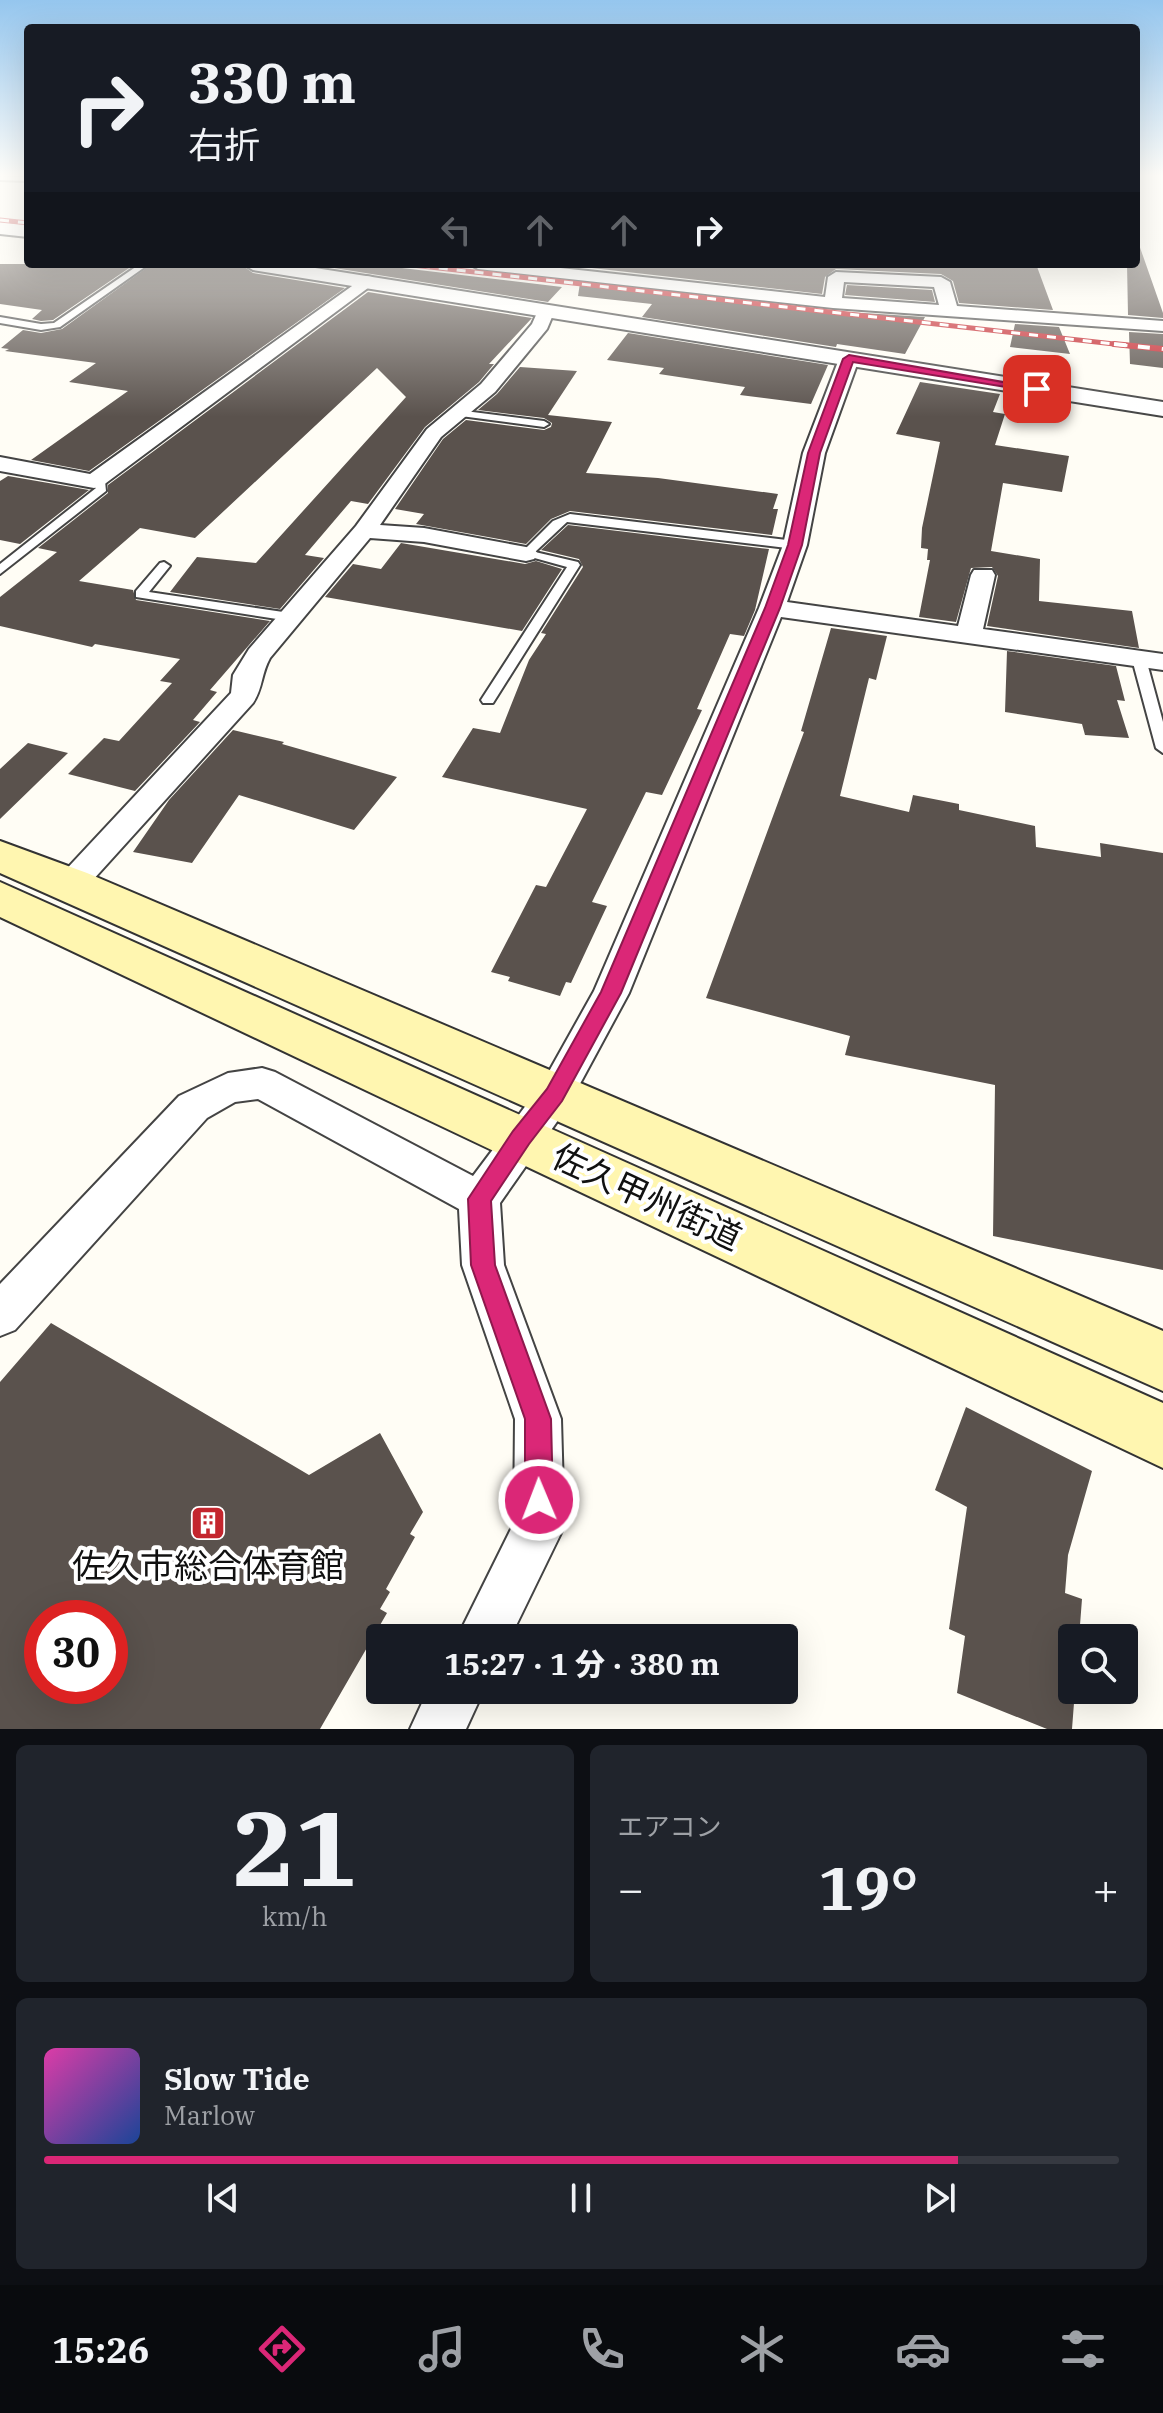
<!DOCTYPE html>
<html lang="ja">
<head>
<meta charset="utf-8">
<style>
	body { margin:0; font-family:"IBM Plex Serif","Noto Sans JP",serif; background:#20242c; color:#f1f3f6; height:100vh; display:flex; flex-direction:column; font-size:30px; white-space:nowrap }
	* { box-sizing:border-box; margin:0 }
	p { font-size:26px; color:#9ea1a6 }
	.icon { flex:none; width:44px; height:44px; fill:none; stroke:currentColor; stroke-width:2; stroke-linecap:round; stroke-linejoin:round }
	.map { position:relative; height:1729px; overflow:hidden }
	.details { display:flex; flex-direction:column; gap:16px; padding:16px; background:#0d0f14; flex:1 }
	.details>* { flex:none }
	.banner { position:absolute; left:24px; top:24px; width:1116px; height:244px; border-radius:8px; box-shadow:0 8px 32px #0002; background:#171b24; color:#f1f3f6; overflow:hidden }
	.buttons { position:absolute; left:1058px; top:1624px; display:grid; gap:16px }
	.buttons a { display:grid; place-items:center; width:80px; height:80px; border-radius:8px; background:#171b24; box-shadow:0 8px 32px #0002; font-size:40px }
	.speed { position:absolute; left:24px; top:1600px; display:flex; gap:16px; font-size:40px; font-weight:700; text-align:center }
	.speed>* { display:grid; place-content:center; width:104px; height:104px; border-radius:50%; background:#171b24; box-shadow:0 8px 32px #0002; line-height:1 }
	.speed .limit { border:12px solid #d22; background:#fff; color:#111 }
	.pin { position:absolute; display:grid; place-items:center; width:68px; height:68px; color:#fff; margin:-34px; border-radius:16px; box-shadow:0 4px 12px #0006 }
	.me { position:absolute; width:88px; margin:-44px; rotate:359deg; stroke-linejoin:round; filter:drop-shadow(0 0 6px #0008) }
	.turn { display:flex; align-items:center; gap:28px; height:168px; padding:0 32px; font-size:36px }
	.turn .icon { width:104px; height:104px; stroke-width:2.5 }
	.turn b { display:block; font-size:56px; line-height:68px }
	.lanes { display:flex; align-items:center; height:76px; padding:0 32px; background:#0003; justify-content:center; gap:40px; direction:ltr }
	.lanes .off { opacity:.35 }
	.big { font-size:60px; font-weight:800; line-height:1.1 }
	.details .widget { flex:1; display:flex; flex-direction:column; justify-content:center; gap:12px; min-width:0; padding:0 28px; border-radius:12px; background:#20242c }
	.details .dial { align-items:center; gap:0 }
	.dial b { font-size:104px; line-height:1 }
	.song { display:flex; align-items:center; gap:24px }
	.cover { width:96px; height:96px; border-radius:12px; background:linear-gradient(135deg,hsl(320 70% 55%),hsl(220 70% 35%)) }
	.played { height:8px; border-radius:4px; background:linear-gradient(90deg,#db2777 85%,#363941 85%) }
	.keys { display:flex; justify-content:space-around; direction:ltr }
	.heat { display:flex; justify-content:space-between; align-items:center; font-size:44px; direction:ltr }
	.details .tiles { flex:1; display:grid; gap:16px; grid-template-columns:1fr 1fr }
	.widget:last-child { grid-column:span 2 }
	.trip { position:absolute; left:366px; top:1624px; width:432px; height:80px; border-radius:8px; background:#171b24; box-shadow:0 8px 32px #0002; font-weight:800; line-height:80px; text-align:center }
	.tabs { display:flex; height:128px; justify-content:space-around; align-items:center; background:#090b0e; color:#9ea1a6 }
	.tabs .icon { width:56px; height:56px }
	.tabs .current { color:#db2777 }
	.tabs b { font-size:36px; color:#f1f3f6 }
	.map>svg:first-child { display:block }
	.building { fill:#5a524d; fill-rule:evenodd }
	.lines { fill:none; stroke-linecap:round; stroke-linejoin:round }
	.service-casing { stroke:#444; stroke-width:4 }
	.minor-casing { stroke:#444; stroke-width:4 }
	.tertiary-casing { stroke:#444; stroke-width:4 }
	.secondary-casing { stroke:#333; stroke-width:4 }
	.service { fill:#fff; fill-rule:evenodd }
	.minor { fill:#fff; fill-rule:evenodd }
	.tertiary { fill:#fff; fill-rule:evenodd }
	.secondary { fill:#fff6b0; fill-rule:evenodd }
	.rail-far1-casing { stroke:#c4262e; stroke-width:5 }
	.rail-casing { stroke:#c4262e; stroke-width:6 }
	.rail-far1 { stroke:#fff; stroke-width:3; stroke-dasharray:9; stroke-linecap:butt }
	.rail { stroke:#fff; stroke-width:4; stroke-dasharray:12; stroke-linecap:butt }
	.route { fill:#db2777; stroke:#8e194d; stroke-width:2 }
	.labels { text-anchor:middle; stroke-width:8; stroke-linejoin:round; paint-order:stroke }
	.near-street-label { font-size:34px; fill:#111; stroke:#fff }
	.near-poi-label { font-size:34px; fill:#111; stroke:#fff }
</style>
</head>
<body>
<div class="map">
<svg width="1163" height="1729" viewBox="0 0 1163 1729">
	<rect width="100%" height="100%" fill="#fffdf5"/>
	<path class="building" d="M1136,236l27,77v5l-35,-3 -1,-51h9z
		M0,264h135l-82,56 -12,1 -9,-2 10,-9 -42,-6z
		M152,264h88l13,9 92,15 -256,183 -58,-11 97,-69 -59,-9 27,-19 -91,-12 4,-2 -8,-1 22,-18 18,3 21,-4z
		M309,264h59l194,23 -14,15z
		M584,264h452l17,46 -94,-7 -6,-22 -12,-7 -105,-5 -11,8 -3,17 -239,-27z
		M580,283l253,28 92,6 -20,37 -68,-10 -1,3 -194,-30 10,-13 -74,-8z
		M847,285l85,5 3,12 -90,-7z
		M368,292l164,26 -43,46h5l-15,18 -54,45 -57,77 -17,-3 -46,54 19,3 -44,51 -110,-17 27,-35 59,6 150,-166 -29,-29 -182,170 -55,-10 -61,53 54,9 3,10 134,21 -60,69 7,2 -24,28 7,2 -65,69 -67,-17 36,-36 15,3 53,-58 -12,-2 20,-22 -85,-15 -3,3 -92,-21v-29l57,-45 -19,-4 70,-55v-8z
		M1015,324l44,3 11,27 -60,-7z
		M1129,332l34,2v34l-33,-4z
		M628,333l200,32 -17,39 -71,-9 5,-8 -86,-13 5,-6 -57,-8z
		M520,367l57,4 -29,44 64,7 -26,51 72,5 120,16 -5,15h5l-6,26 -202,-24 -19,8 -25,25 -110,-20 8,-10 -29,-5 48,-70 23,-19 78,10 7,-3 1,-4 -8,-5 -66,-8 19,-16z
		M920,382l80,12 -7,18 12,2 -10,31 74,11 -7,36 -59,-9 -12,68 49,8 -1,42 93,10 7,37 -152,-22 11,-50 -6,-9 -21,1 -15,54 -37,-5 11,-57h-3l1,-11 -7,-1 1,-20 18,-86 -44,-8z
		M8,476l81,14 -69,54 -20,-4v-59z
		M568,525l201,24 -14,61 -11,26 -14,-2 -33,75 5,1 -40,85 -16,-3 -54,110 15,4 -36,77 -5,-1 -6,14 -52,-15 2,-4 -19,-5 45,-87 10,2 41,-78 -145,-32 31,-49 27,5 29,-73 17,-26 -5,-1 42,-66 -4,-8 -38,-9z
		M401,543l124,21 11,-3 26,8 -40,62 -197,-34 28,-33 28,5z
		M831,628l56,8 -11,44 -7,-2 -29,118 69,16 4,-17 46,9v6l76,16 1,21 65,10 -1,-14 63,10v417l-170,-34 2,-151 -150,-30 5,-19 -144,-38 98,-266 -3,-1z
		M1007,651l109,15 9,35 -8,-1 12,38 -44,-3 -3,-11 -77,-12z
		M233,730l51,12 -2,2 115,33 -43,53 -115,-35 -47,68 -59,-11 36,-52z
		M28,743l40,10 -68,66v-50z
		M51,1323l258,152 71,-42 43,79 -13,22 5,3 -29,52 4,3 -10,17 7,4 -67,116h-320v-347zM42,1618h68v68h-68z
		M966,1407l126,64 -24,84 -3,38 17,6 -3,39h-7v52h3l-3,39h-25l-90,-36 8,-57 -16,-7 18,-122 -32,-17z"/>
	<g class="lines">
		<g class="service-casing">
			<path id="service" d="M0,176l28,1v4l-28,-1z
				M140,264h9l-89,63 -19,3 -41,-7v-6l41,7 13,-1z
				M457,410l87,11 5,3 -5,3 -91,-12v-4z
				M90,479l15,2 1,10 -106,83v-10l96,-76 -8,-7z
				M570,514l225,27 6,4 -6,4 -228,-27 -32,30 43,10 2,3 -87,138h-10l-2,-3 86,-133 -47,-13 33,-33z
				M164,562l6,4 -21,26 141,21 6,4 -6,4 -154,-24v-6l24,-28z
				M1139,655l7,4 17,63v31l-7,-5 -24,-89z"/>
		</g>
		<g class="minor-casing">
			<path id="minor" d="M470,264h54l301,33 3,-20 8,-5 105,5 9,5 7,24 206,15v10l-330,-23 -355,-39zM844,282l90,5 5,18 -97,-7z
				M366,276l6,1 3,4 -3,4 -270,201 -8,2 -94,-17v-14l90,17z
				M546,305l9,5 -8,19 -52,63 -54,45 -61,88 44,3 102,19 8,2 4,5 -4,5 -8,2 -102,-19 -54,-4 -100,120c-9,16 -7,30 -17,45l-171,189 -11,3 -11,-3 -5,-8 5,-8 171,-183 2,-18 16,-26 107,-123 71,-97 54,-45 51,-60 8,-18z
				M849,353l10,6 -34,94 -18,92 -20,57 171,24 13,-51 3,-5h18l3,5 -12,54 180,25v16l-382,-53 -152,376 -61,113 -68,97 4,62 57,154 3,108 -54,111h-53l57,-115 1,-104 -53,-154 -3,-56 -201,-110 -23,3 -28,16 -192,212 -15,6v-52l179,-188 49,-23 34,-5 13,4 198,104 69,-92 52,-93 165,-383 24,-63 20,-92 36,-94z
				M428,1690h56l-18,39h-56z"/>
		</g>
		<g class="tertiary-casing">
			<path id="tertiary" d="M0,222l28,3v12l-28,-3z
				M243,264h47l873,138v14l-910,-146z"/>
		</g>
		<g class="secondary-casing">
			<path id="secondary" d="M0,841l87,32 1076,458v60l-1163,-518z
				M0,882l1163,521v65l-1163,-551z"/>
		</g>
		<use href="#service" class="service"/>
		<use href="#minor" class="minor"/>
		<use href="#tertiary" class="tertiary"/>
		<use href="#secondary" class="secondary"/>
		<g class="rail-far1-casing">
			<path id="rail-far1" d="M0,220l28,3
				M403,264l729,82"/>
		</g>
		<g class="rail-casing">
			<path id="rail" d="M1114,344l49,5"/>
		</g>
		<use href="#rail-far1" class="rail-far1"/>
		<use href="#rail" class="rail"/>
	</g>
	<linearGradient id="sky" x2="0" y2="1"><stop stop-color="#95c6ee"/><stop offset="0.42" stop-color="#fffefa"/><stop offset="1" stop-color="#fffefa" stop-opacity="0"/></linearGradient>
	<rect width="1163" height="417" fill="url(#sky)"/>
	<path class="route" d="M849,355l194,34 -6,3 -184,-30 -33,91 -18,92 -22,63 -159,385 -59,108 -33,43 -38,57 4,64 56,154 2,81 -4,10 -10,4 -10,-4 -4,-10v-81l-54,-154 -3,-66 45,-68 34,-42 54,-97 164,-384 23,-63 20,-92 35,-94z"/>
	<defs>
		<g id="building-square" transform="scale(1.8)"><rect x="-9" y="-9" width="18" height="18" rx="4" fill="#c4262e" stroke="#fff"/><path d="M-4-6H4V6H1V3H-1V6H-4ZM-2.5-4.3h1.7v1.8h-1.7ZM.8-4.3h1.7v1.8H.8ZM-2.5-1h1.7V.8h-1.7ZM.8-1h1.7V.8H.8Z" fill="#fff"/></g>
	</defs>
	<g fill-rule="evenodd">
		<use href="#building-square" x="208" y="1523"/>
	</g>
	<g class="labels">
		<g class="near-street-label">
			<text transform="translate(647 1197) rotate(25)" y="12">佐久甲州街道</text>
		</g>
		<g class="near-poi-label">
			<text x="208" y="1578">佐久市総合体育館</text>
		</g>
	</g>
</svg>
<div class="buttons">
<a><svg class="icon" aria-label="search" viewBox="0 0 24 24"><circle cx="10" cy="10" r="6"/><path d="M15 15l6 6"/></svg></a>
</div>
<div class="speed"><div class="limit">30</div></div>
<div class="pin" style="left:1037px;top:389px;background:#d93025"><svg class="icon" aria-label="arrive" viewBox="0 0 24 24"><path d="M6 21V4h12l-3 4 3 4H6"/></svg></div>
<svg class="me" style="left:539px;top:1500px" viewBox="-20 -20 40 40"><circle r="17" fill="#db2777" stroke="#fff" stroke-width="3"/><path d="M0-11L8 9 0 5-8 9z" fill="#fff"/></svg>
<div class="trip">15:27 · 1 分 · 380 m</div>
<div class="banner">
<div class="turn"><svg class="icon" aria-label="right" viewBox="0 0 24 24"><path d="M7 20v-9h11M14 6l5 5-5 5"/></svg><div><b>330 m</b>右折</div></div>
<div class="lanes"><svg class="icon off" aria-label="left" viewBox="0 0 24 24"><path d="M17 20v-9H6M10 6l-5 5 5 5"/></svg><svg class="icon off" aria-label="ahead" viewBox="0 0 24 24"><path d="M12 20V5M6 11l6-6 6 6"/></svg><svg class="icon off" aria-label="ahead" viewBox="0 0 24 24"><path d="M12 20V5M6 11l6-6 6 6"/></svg><svg class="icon" aria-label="right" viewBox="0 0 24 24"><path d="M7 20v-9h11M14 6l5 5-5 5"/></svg></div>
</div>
</div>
<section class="details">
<div class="tiles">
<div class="widget dial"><b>21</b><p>km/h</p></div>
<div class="widget"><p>エアコン</p>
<div class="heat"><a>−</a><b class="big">19°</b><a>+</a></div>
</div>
<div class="widget">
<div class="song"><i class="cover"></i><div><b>Slow Tide</b><p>Marlow</p></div></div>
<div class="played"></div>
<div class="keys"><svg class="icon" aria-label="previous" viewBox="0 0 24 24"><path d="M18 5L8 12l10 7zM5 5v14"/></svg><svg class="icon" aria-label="pause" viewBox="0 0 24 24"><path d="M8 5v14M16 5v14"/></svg><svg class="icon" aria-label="next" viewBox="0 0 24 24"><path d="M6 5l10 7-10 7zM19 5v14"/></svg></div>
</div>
</div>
</section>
<nav class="tabs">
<b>15:26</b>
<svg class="icon current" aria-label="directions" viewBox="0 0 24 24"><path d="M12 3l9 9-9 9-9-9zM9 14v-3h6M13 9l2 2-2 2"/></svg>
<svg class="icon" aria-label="music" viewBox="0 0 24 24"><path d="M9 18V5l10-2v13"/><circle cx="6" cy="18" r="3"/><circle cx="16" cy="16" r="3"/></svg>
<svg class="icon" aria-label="phone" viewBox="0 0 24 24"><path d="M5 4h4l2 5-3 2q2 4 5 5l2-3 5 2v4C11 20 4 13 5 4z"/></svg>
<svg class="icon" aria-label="climate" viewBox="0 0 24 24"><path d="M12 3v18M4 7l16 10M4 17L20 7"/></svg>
<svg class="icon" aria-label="car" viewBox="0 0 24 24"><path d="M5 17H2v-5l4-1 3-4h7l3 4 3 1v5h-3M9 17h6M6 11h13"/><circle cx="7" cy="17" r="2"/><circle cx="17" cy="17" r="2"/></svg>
<svg class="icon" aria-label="filters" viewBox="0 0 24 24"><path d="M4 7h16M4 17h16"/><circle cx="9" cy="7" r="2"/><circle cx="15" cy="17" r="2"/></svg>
</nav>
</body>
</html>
